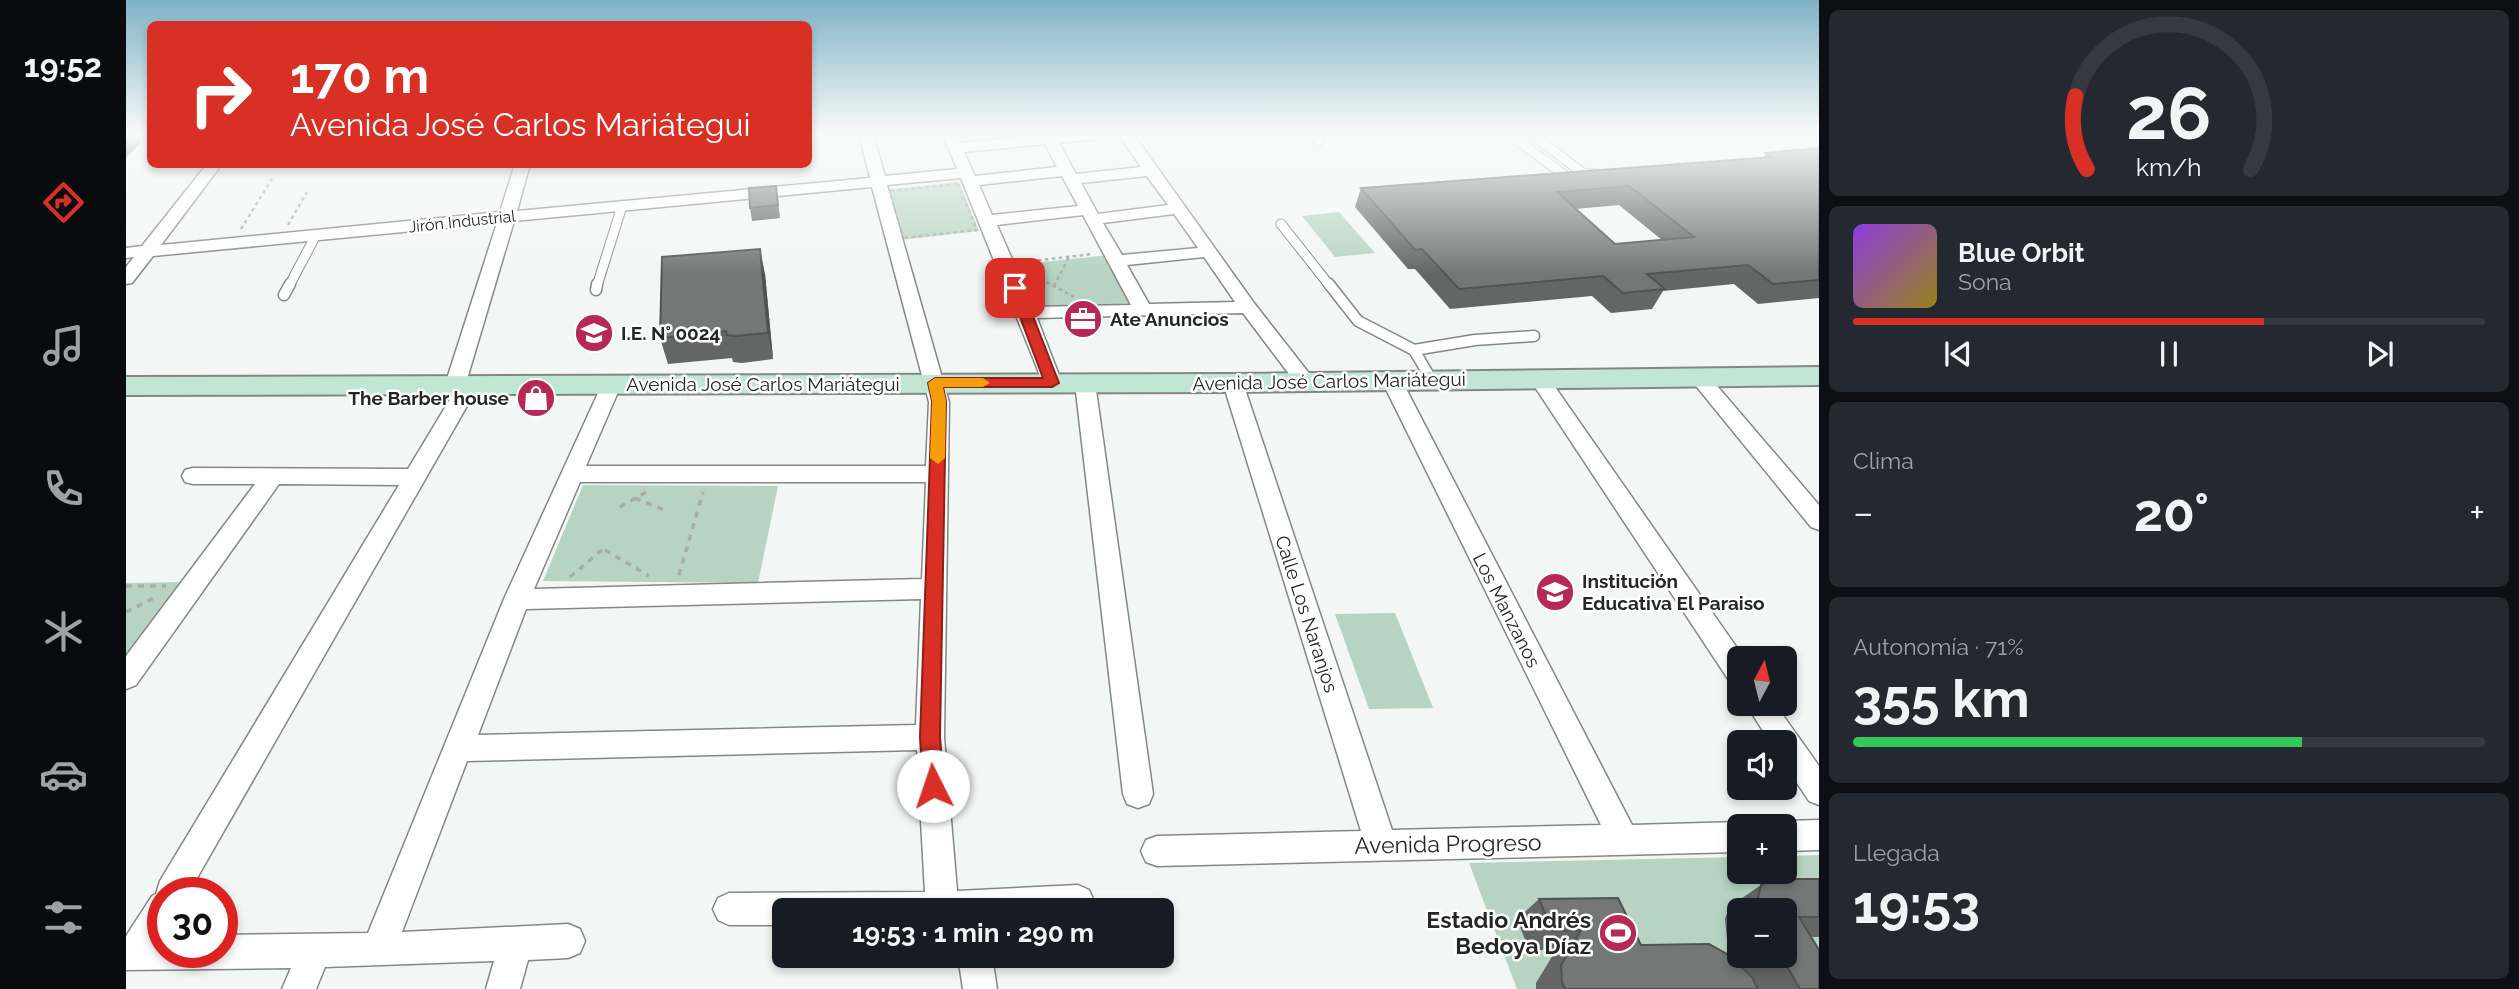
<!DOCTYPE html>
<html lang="es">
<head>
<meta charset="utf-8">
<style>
	body { margin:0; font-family:Raleway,sans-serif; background:#242831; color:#f1f3f6; height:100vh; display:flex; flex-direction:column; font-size:26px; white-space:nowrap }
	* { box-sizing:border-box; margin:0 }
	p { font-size:23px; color:#9ea1a6 }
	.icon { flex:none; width:38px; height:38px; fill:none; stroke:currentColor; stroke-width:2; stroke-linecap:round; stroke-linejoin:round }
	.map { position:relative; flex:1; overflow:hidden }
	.drawer { display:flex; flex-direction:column; gap:10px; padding:10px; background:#0d0f14; width:700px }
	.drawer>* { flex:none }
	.banner { position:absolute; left:21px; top:21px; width:665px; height:147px; border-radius:10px; box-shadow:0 4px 10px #0003; background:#d93025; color:#fff; overflow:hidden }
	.needle { width:46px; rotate:7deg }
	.fabs { position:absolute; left:1601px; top:646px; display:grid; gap:14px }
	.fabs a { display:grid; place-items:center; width:70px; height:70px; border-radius:10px; background:#171b24; box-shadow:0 4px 10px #0003; font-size:35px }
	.speed { position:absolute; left:21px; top:877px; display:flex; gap:14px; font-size:35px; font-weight:700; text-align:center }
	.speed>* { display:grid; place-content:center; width:91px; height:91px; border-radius:50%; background:#171b24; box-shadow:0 4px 10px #0003; line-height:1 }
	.speed .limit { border:10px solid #d22; background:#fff; color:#111 }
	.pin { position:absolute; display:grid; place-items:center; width:60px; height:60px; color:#fff; margin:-30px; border-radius:14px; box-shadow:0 4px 10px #0006 }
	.me { position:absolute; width:77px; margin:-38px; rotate:356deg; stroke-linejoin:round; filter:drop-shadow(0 0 5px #0008) }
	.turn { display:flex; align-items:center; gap:24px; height:147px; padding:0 28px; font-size:32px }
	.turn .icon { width:91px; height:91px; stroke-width:2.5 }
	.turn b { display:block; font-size:49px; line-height:60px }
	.big { font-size:52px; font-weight:700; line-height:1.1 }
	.drawer .card { flex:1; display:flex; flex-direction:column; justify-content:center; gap:10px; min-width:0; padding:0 24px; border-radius:10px; background:#242831 }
	.drawer .dial { align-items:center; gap:0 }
	.dial svg { height:182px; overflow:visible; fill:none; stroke:#363941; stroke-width:7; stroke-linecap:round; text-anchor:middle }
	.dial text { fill:#f1f3f6; stroke:none }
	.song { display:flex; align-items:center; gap:21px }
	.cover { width:84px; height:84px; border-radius:10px; background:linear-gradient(135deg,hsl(270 70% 55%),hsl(50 70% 35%)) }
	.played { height:7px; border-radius:4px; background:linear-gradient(90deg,#d93025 65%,#363941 65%) }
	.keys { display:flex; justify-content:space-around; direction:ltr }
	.heat { display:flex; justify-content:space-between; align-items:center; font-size:38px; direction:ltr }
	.charge { height:10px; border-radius:5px; background:linear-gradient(90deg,#34c759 71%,#363941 0) }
	.trip { position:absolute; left:646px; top:898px; width:402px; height:70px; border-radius:10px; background:#171b24; box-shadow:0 4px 10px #0003; font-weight:700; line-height:70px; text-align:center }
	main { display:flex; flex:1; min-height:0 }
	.tabs { display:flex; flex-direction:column; width:126px; justify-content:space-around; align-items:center; background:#090b0e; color:#9ea1a6 }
	.tabs .icon { width:49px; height:49px }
	.tabs .on { color:#d93025 }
	.tabs b { font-size:32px; color:#f1f3f6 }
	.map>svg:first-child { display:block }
	.green { fill:#b6d4c1; fill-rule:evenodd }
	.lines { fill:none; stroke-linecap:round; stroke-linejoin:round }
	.lane-far1-casing { stroke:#848885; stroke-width:11 }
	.lane-casing { stroke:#848885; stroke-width:13 }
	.street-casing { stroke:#848885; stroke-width:3 }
	.secondary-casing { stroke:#848885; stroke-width:4 }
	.path-far1 { stroke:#a9acaa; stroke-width:2.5; stroke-dasharray:3.5 3.5; stroke-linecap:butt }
	.path { stroke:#a9acaa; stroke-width:3.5; stroke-dasharray:6 6; stroke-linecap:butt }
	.lane-far1 { stroke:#fff; stroke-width:9 }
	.lane { stroke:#fff; stroke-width:10 }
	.street { fill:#fff; fill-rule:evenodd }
	.secondary { fill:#c2e6d5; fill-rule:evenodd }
	.wall { fill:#636665; fill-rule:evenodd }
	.shaded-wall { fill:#505352 }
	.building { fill:#737775; stroke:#505352; stroke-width:2; fill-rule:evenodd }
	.route { fill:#d93025; stroke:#8d1f18; stroke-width:2 }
	.slow { fill:#f59e0b }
	.labels { text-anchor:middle; stroke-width:5; stroke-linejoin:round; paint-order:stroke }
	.far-street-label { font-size:16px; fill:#252726; stroke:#fff }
	.poi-label { font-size:19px; font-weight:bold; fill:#252726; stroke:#fff; text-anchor:start }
	.street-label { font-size:19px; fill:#252726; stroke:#fff }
	.near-street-label { font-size:23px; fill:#252726; stroke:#fff }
	.near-poi-label { font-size:23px; font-weight:bold; fill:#252726; stroke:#fff; text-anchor:end }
</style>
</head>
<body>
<main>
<nav class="tabs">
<b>19:52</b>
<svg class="icon on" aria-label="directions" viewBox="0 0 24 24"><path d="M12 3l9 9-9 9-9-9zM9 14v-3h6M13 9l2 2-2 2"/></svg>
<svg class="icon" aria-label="music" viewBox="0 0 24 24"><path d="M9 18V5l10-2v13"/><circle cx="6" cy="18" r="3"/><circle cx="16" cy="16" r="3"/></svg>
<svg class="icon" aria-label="phone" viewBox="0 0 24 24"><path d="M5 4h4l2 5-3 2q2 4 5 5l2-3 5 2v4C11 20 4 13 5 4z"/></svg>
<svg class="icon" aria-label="climate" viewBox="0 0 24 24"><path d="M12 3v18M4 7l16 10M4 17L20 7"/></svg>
<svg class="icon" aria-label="car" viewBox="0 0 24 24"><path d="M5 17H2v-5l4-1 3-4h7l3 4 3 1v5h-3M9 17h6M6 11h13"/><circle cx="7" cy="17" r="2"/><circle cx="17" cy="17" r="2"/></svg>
<svg class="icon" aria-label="filters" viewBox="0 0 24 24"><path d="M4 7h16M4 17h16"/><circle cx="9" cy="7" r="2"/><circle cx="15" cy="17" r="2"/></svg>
</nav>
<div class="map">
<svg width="1693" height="989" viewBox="0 0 1693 989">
	<rect width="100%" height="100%" fill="#f2f6f4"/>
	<path class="green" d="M833,182l20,49 -79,9 -15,-50z
		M1213,212l36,41 -40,4 -33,-41z
		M983,255l28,53 -104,3 -19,-46z
		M457,485l195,1 -20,97 -215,-2z
		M59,582l-52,72h-7v-71z
		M1269,613l38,95 -64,1 -34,-95z
		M1693,855v134h-302l-48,-126 270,-6 1,15h45v-16zM1614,910h45v46h-45z"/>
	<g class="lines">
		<g class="lane-far1-casing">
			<path id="lane-far1" d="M1187,135l6,6
				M1384,135l60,44
				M1407,135l51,39h13
				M1155,224l49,62
				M163,286l27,-51
				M471,286l25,-80"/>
		</g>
		<g class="lane-casing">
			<path id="lane" d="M1203,284l29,37 56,29 17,29
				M470,290l1,-6
				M158,295l6,-11
				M1288,350l61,-10 59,-4"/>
		</g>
		<g class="street-casing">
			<path id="street" d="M733,135h14l12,41 72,-7 -14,-34h14l4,8 79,-8h66l-7,4 -40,4 17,31 65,-7 -22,-32h15l120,168 61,78 -3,5h-14l-55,-73 -206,5 25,65 -3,5h-14l-84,-210 -74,7 62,217 -5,335 13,154 121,-6 11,5 5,11 -4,9h-306v15h-55l-11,-5 -5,-11 5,-11 11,-5 196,-1 -8,-142 -450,11 -65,171 166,-8 12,5 5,12 -5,12 -12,5 -40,2 -8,29h-34l8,-28 -169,6 -9,22h-34l9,-21 -165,2v-34l26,-40 4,-2 4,-13 239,-396 -120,-1 -143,201 -10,4v-33l129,-172h-62l-8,-2 -3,-6 3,-6 8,-2 215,1 47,-78 -7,-1 -3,-5 52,-162 -344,33 -21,27 -6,1v-17l8,-10 -8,1v-10l16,-2 65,-82h15l-61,81 339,-33 15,-48h15l-13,47 353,-33zM919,144l12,23 -82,9 -11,-24zM936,176l16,30 -86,9 -13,-30zM1021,176l21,29 -70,9 -17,-31zM746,187l57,215 -3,64h-340l35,-81 -3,-5h-14l-100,219 -136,334 -146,2v17h-59v-60h26l290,-507 -3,-5 -9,-1 47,-158zM1048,214l24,34 -76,7 -19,-32zM957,215l48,90 -98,2 -36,-82zM1078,257l31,45 -86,2 -22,-39zM454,482h346l-4,97 -388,10zM795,599l-5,126 -438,10 48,-126z
				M1573,371l7,2 113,132v25l-8,-3 -119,-146 -3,-4 3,-4z
				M1413,372l7,2 198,284h-4v27l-10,-3 -201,-304 3,-4z
				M1265,373l7,2 3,4 231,446 108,-3 10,4h-10v26l-583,14 -11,-4 -5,-11 5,-11 11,-4 204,-5 -138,-448 3,-5h14l3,5 149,447 209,-5 -220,-446 3,-4z
				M959,377l7,1 3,5 58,411 -4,10 -11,4 -11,-4 -4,-10 -48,-411 3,-5z
				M1620,704h29l44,62v39l-10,-4 -24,-36v-23h-15z
				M1693,820v30l-34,1v-25l-11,-1 11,-4z
				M832,956h34l5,33h-34z"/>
		</g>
		<g class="secondary-casing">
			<path id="secondary" d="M1693,367v18l-586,7 -1107,3v-18l1107,-3z"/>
		</g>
		<path class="path-far1" d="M832,184l19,46 -74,8 -14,-47z
			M162,225l19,-33
			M115,229l32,-52
			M898,262l69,-8
			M902,272l46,25
			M928,286l15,-29"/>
		<path class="path" d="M509,498l32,13
			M494,507l26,-15
			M479,550l44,26
			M553,575l24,-83
			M444,577l33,-28
			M0,586h40
			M0,612l32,-16"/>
		<use href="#lane-far1" class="lane-far1"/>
		<use href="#lane" class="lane"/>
		<use href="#street" class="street"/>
		<use href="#secondary" class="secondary"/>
	</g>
	<path class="wall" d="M1693,148v150l-61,6 -24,-20 -71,7 -11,18 -41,4 -19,-17 -142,13 -35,-40h-7l-53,-62 6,-19 402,-30 3,-5zM1493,205l43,35 -47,4 -40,-35z
		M650,186l4,32 -28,3 -2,-13z
		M639,274l8,85 -31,4 -9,-1 -1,-4 -64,6 -8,-26z
		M1693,879v58h-8l8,52h-283v-6l20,-33h-27l-12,-31 22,-20 102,46 103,25 -17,-31 -2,-20 4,-12 32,-22zM1614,910h45v46h-45z"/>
	<path class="shaded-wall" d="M0,135h11l4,7 -15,16z
		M634,249l5,25 8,85 -5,-26z"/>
	<path class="building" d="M1693,148v132l-46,4 -25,-19 -101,9 18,15 -42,4 -20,-17 -144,13 -37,-40 -7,1 -54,-62 412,-31 -7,-4zM1503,186l65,51 -79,7 -58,-52z
		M650,186l2,19 -28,3 -1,-20z
		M634,249l8,84 -32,3 -9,-1 -1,-4 -66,7 2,-81z
		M1649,879h44v38h-20l20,33v39h-19l-19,-33h4v-46h-26l-1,-12 3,-13z
		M1492,898l23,47 68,-1 18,10 25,23 6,12h-193l-3,-7 -1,-17 20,-35 -28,1 -14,-32z"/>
	<linearGradient id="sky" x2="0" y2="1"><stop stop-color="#7fb2c6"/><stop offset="0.49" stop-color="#f9fbfa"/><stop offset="1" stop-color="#f9fbfa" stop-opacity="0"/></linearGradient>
	<rect width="1693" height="274" fill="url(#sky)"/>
	<path class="route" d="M889,285l7,3 37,95 -7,4h-109l3,14 -6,336 4,49 -3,6 -8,3 -7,-3 -3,-6 -3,-49 12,-336 -4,-18 7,-5h108l-34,-90z"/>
	<path class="slow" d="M809,378h48l7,5 -7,4h-40l3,14 -1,57 -7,6 -8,-6 2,-57 -4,-18z"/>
	<defs>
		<g id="office-disc" transform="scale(2.0125)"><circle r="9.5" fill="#b82854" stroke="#fff"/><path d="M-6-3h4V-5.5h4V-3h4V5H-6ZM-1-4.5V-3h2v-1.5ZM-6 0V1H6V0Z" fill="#fff"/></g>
		<g id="school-disc" transform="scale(2.0125)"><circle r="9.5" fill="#b82854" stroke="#fff"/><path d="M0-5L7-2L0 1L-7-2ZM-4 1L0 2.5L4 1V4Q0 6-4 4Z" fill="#fff"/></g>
		<g id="shop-disc" transform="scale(2.0125)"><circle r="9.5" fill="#b82854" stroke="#fff"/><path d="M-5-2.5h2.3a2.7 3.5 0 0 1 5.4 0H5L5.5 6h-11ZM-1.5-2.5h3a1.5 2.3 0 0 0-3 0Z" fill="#fff"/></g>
		<g id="stadium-disc" transform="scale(2.0125)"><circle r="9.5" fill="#b82854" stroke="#fff"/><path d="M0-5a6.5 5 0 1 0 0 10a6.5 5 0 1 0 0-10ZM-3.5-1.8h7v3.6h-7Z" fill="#fff"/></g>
	</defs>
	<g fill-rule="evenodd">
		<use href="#office-disc" x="957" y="319"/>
		<use href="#school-disc" x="468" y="333"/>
		<use href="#shop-disc" x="410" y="398"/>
		<use href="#school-disc" x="1429" y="592"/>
		<use href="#stadium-disc" x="1492" y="933"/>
	</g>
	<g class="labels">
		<g class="far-street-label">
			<text transform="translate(336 221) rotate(-6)" y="6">Jirón Industrial</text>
		</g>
		<g class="poi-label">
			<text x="984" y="326">Ate Anuncios</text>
			<text x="495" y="340">I.E. N° 0024</text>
			<text x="383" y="405" text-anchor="end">The Barber house</text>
			<text x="1456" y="588">Institución<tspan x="1456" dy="22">Educativa El Paraiso</tspan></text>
		</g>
		<g class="street-label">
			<text transform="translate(1203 381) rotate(-1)" y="7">Avenida José Carlos Mariátegui</text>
			<text x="637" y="391">Avenida José Carlos Mariátegui</text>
			<text transform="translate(1381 610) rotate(63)" y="7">Los Manzanos</text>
			<text transform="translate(1181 614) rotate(72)" y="7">Calle Los Naranjos</text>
		</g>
		<g class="near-street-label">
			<text transform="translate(1322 844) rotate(-1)" y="8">Avenida Progreso</text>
		</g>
		<g class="near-poi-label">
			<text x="1465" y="928">Estadio Andrés<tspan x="1465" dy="26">Bedoya Díaz</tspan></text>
		</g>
	</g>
</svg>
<div class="fabs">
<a><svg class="needle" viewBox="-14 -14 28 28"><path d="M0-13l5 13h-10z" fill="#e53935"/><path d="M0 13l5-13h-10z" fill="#9ea1a6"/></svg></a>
<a><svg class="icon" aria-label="sound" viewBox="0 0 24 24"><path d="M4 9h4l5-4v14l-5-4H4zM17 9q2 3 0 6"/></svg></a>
<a>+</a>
<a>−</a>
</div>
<div class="speed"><div class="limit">30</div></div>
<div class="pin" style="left:889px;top:288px;background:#d93025"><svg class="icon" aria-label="arrive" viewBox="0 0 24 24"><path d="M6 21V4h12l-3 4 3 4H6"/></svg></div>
<svg class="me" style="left:807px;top:786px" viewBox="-20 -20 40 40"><circle r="19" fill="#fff"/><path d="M0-13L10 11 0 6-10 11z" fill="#d93025"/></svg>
<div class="trip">19:53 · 1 min · 290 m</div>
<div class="banner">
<div class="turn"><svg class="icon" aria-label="right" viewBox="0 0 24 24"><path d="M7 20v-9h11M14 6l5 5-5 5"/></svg><div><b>170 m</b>Avenida José Carlos Mariátegui</div></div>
</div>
</div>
<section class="drawer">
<div class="card dial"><svg viewBox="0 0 100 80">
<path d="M14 69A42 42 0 1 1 86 69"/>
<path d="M14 69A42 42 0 0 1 9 37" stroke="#d93025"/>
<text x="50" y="56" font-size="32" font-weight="700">26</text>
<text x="50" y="72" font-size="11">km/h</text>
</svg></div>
<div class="card">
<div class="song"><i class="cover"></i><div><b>Blue Orbit</b><p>Sona</p></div></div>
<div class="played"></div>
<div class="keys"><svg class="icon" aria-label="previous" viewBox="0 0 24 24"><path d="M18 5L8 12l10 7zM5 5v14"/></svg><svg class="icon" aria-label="pause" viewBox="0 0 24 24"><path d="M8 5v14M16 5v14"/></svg><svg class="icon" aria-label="next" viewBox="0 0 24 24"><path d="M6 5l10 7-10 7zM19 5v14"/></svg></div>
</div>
<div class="card"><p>Clima</p>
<div class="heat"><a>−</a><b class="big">20°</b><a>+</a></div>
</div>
<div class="card"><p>Autonomía · 71%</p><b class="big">355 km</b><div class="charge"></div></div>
<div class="card"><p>Llegada</p><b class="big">19:53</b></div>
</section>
</main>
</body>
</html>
